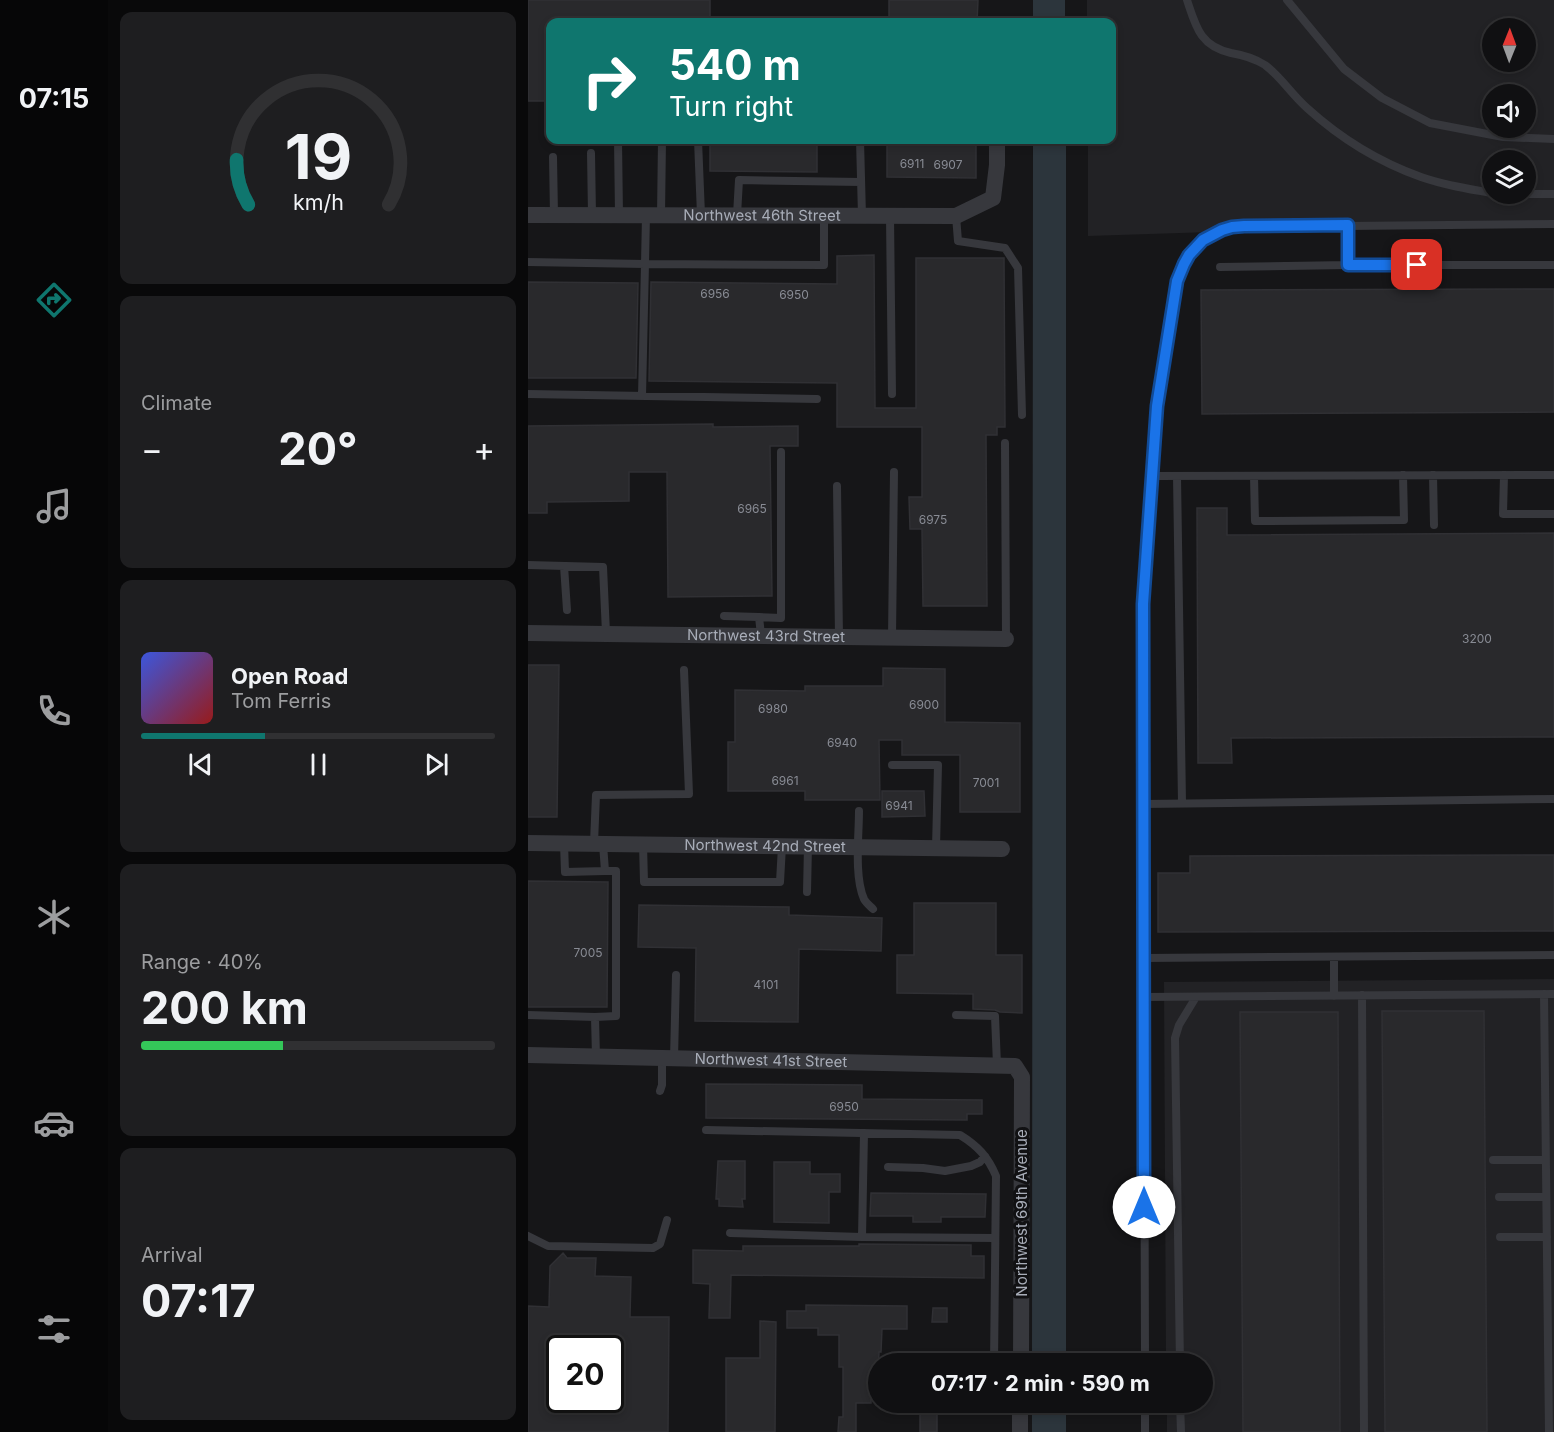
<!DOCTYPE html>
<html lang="en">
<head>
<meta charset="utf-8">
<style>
	body { margin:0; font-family:Inter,sans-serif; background:#1e1e20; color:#f1f3f6; height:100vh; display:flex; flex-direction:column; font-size:22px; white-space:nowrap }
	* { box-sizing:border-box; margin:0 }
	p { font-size:20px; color:#9c9d9f }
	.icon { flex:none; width:33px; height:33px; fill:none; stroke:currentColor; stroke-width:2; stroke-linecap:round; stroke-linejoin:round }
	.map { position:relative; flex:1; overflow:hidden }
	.details { display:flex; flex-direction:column; gap:12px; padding:12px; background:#09090a; width:420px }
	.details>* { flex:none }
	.hud { position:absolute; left:18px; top:18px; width:570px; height:126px; border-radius:12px; box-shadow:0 3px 9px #0003,0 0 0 2px #303032; background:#0f766e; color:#fff; overflow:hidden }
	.needle { width:39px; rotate:1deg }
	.tools { position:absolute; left:954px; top:18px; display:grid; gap:12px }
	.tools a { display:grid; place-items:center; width:54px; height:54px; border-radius:50%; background:#101012; box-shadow:0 3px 9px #0003,0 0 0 2px #303032; font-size:30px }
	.speed { position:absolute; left:18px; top:1335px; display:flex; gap:12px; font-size:30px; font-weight:700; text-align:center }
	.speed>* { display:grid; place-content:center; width:78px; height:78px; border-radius:50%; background:#101012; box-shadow:0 3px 9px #0003,0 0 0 2px #303032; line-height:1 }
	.speed .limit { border:3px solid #111; border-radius:9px; background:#fff; color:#111 }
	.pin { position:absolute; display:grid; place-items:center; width:51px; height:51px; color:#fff; margin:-26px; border-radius:12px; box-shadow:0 3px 9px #0006 }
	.me { position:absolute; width:66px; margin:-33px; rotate:0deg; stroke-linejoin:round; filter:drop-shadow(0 0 4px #0008) }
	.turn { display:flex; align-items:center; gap:21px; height:126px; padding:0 24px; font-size:27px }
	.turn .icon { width:78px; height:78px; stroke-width:2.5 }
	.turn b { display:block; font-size:42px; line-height:51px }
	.big { font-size:45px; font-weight:700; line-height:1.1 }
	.details .tile { flex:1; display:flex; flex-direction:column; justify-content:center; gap:9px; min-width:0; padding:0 21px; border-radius:12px; background:#1e1e20 }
	.details .dial { align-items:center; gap:0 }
	.dial svg { height:156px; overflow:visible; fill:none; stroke:#303032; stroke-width:7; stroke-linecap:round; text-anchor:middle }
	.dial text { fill:#f1f3f6; stroke:none }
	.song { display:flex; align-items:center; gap:18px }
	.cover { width:72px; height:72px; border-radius:9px; background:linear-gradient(135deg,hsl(230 70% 55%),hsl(0 70% 35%)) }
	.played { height:6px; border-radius:3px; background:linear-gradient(90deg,#0f766e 35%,#303032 35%) }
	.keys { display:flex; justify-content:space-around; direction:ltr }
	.heat { display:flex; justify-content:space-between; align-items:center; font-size:33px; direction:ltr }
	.charge { height:9px; border-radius:4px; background:linear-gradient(90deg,#34c759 40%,#303032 0) }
	.trip { position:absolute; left:340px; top:1353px; width:345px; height:60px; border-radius:30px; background:#101012; box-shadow:0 3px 9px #0003,0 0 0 2px #303032; font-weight:700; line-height:60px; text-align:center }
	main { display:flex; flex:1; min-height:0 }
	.menu { display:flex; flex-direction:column; width:108px; justify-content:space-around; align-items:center; background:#060607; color:#9c9d9f }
	.menu .icon { width:42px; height:42px }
	.menu .current { color:#0f766e }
	.menu b { font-size:27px; color:#f1f3f6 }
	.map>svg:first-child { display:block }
	.built { fill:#222225; fill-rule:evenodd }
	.water { fill:#2c353c }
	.building { fill:#29292c; stroke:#303034; stroke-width:1.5; fill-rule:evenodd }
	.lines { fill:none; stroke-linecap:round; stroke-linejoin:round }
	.lane { stroke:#37383d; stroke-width:8 }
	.street { stroke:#37383d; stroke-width:16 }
	.route-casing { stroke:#114b97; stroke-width:15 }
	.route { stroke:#1a73e8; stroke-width:10 }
	.labels { text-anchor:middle; stroke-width:6; stroke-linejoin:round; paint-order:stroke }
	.number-label { font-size:12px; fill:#888b94 }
	.street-label { font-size:15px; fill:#a8adb8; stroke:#111113 }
</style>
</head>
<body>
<main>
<nav class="menu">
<b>07:15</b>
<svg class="icon current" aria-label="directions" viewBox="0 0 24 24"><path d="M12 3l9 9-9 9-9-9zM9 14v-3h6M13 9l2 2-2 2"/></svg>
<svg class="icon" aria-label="music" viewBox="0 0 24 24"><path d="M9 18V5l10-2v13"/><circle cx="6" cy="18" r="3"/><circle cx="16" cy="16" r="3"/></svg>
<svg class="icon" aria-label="phone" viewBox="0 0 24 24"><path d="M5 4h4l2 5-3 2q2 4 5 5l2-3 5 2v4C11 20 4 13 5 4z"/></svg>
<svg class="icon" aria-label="climate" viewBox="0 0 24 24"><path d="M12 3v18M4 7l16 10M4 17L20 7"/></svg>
<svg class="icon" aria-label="car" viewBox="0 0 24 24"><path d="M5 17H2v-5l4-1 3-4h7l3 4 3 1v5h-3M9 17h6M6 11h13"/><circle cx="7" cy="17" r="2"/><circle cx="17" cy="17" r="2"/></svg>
<svg class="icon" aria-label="filters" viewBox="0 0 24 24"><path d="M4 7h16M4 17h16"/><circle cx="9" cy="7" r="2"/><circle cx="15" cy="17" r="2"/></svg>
</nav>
<section class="details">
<div class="tile dial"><svg viewBox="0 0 100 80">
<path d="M14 69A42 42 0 1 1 86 69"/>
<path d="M14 69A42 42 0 0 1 8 46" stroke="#0f766e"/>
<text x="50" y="56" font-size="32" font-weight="700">19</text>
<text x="50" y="72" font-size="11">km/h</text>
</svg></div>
<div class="tile"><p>Climate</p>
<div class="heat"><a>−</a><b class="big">20°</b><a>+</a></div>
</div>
<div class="tile">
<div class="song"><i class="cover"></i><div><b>Open Road</b><p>Tom Ferris</p></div></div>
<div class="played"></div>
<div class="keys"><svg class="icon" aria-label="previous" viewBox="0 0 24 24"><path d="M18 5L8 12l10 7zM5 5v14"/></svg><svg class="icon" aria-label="pause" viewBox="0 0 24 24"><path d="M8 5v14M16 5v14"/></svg><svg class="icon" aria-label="next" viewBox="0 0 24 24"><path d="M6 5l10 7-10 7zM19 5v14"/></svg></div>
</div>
<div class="tile"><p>Range · 40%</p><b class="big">200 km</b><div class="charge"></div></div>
<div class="tile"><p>Arrival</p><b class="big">07:17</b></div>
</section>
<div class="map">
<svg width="1026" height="1432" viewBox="0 0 1026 1432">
	<rect width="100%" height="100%" fill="#161618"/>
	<path class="built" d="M559,0h467v221l-466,15v-96h24v-118h-25zM964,28h34v34h-34zM964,94h34v34h-34zM964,160h34v34h-34z
		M1026,979v453h-387v-29l36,-1v-38l-37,-1 -2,-381z"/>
	<path class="water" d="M505,0h32v22h-32z
		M505,140h33v1224l-34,-1z
		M504,1403h34v29h-34z"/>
	<path class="building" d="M0,0h182v22h-160v79h-22z
		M361,0h89l-1,22h-88z
		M182,140h107v32l-107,-1z
		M359,140h89v38l-89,-1z
		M346,255l1,153h41v-150h88v1l1,168h-8v8h-11l1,171h-64l-1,-77h-12l-1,-32h13v-70h-85v-44l-188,-2 2,-99 186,2v-28z
		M0,282l110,1 -2,95h-108z
		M1026,289v123l-352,2 -1,-124z
		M185,424v3l85,-1v20h-28l2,150 -104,1 -1,-125h-38v29l-82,1v11h-19v-87z
		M669,508h30v27l327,-2v204l-323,1 1,25h-34z
		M0,665h31l-2,152h-29z
		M355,668l62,1v53l75,1v89h-60v-57h-58v-15h-23l1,60h-75v-9h-77v-49h7v-52l70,1v-5h78z
		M354,791h42l1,25 -43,1z
		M1026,855v76l-396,1v-59h32v-17z
		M0,881l80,1 -1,125h-79z
		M386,903h82v52h26v58l-22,-1 -5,-2 -22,-1v-15l-76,-1v-38h17z
		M111,905l150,2v8l93,3 -1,33 -82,-2 -1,73 -103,-1 1,-73 -58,-1z
		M854,1011h102l3,421h-102z
		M712,1012h98l2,420h-97z
		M178,1084l156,1v14l120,1v14h-15v6l-261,-2z
		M190,1161h27v38h-3l1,8 -24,-1v-7h-3z
		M246,1162h36v12h30v18h-11v31l-55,-1z
		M343,1193l115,1 -1,23h-44v5h-28v-6h-43z
		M331,1244l112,1v11h13v22l-253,-3 -1,43h-21l1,-34 -17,-1v-33l50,1v-5h116z
		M35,1253l4,5h29l-1,18 36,1 -1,40h39l-1,115h-140v-126l21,1 1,-41zM32,1348h50v52h-50z
		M278,1305l101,1v23h-25l-1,23h-2l-2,41 -6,-1v11h-15v29h-18l1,-15h4v-50h-4v-32h-21v-7h-31v-17h19z
		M405,1308h14v14h-15z
		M232,1321l16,1 -1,110h-49v-74h34z
		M392,1402h17v30h-17z"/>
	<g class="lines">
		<path class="lane" d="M659,0c9,27 13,46 44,53 12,2 23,5 34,12 16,12 27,30 42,43 33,30 72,54 114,69 23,8 47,12 71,16
			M759,0l57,69 38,29 48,25 73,14 51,2
			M90,140l1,75
			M170,140l3,75
			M332,140l2,76
			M63,153l1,62
			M25,157l1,58
			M986,194h40
			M118,215l-1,49 179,1v-50
			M133,215l1,-75
			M209,215l2,-35 122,2
			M362,216l2,178
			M428,216l2,25 47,7 13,20 4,147
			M820,225v40h206
			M0,262l117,2 -3,132
			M692,267l128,-2
			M0,394l289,5
			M477,443l1,196
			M905,475l1,50
			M976,475l-1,39h51
			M623,476l403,-1
			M649,476l5,327
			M726,476l1,45 149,-1 -1,-45
			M309,486l2,151
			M0,565l75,2 3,66
			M36,566l3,44
			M196,616l35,1 2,18
			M231,617l22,1v-166
			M364,637l2,-165
			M364,765h46l-2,83
			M615,804l411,-5
			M331,811c0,24 -5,66 5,88 2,4 6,7 9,10
			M36,843l1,29 40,-1
			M66,843l2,-48 93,-1 -5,-124
			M115,844l1,38h136l2,-36
			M279,892l1,-46
			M806,957v39
			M616,958l410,-3
			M1016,994l5,438
			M834,995l2,437
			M616,997l410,-3
			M0,1015l67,2 1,40
			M428,1015l39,1 2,49
			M67,1017l21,-1v-145h-11l-2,-27
			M146,1059l2,-84
			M132,1091l2,-6v-27
			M178,1130l254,5c18,11 28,22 36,41l-2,188
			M965,1160h53
			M360,1167l35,1 22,3 26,-5 9,-4 5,-6
			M971,1197h47
			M202,1233l132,4 133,1
			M0,1236l20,10 105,2 7,-4 7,-24
			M334,1237l2,-104
			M972,1237h47
			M617,1364l-2,-760 14,-198 20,-125c11,-30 23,-44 54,-54l323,-3
			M652,1364l-5,-326 4,-13 17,-28
			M617,1402v30
			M652,1402l1,30"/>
		<g class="street">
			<path id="s1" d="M0,215l428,1 37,-18 4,-33v-25"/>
			<path id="s2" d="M0,633l478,6"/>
			<path id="s3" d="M0,843l474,6"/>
			<path id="s4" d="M0,1055l487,11 7,11 -1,287"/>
			<path d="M492,1432v-30"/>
		</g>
	</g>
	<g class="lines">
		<g class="route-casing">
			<path id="route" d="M616,1207l-1,-603 14,-198 20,-125 7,-17 5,-9 14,-15 19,-10 10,-3 12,-1 104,-1v40h69"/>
		</g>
		<use href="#route" class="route"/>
	</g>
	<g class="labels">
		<g class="number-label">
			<text x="384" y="168">6911</text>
			<text x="420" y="169">6907</text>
			<text x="187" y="298">6956</text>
			<text x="266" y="299">6950</text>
			<text x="224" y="513">6965</text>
			<text x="405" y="524">6975</text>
			<text x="949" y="643">3200</text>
			<text x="396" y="709">6900</text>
			<text x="245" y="713">6980</text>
			<text x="314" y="747">6940</text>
			<text x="257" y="785">6961</text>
			<text x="458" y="787">7001</text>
			<text x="371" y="810">6941</text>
			<text x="60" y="957">7005</text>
			<text x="238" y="989">4101</text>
			<text x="316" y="1111">6950</text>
		</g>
		<g class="street-label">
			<text dy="5" stroke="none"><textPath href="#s1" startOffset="234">Northwest 46th Street</textPath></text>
			<text dy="5" stroke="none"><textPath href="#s2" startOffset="238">Northwest 43rd Street</textPath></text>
			<text dy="5" stroke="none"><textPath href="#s3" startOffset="237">Northwest 42nd Street</textPath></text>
			<text dy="5" stroke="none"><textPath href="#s4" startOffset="243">Northwest 41st Street</textPath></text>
			<text transform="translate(494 1213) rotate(-90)" y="5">Northwest 69th Avenue</text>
		</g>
	</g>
</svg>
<div class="tools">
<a><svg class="needle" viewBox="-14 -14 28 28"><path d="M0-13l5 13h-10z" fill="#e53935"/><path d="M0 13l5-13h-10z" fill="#9c9d9f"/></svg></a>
<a><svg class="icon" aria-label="sound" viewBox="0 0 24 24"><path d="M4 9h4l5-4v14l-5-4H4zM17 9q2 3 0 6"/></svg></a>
<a><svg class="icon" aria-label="layers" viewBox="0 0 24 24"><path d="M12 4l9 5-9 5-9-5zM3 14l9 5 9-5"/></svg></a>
</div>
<div class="speed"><div class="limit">20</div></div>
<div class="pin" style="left:889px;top:265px;background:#d93025"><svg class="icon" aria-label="arrive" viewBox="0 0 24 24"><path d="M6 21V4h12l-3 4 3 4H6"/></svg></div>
<svg class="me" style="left:616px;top:1207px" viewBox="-20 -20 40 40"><circle r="19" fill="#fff"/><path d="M0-13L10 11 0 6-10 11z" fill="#1a73e8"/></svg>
<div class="trip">07:17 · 2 min · 590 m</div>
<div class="hud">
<div class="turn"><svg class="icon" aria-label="right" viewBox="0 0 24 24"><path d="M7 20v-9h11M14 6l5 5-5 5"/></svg><div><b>540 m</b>Turn right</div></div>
</div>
</div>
</main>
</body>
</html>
